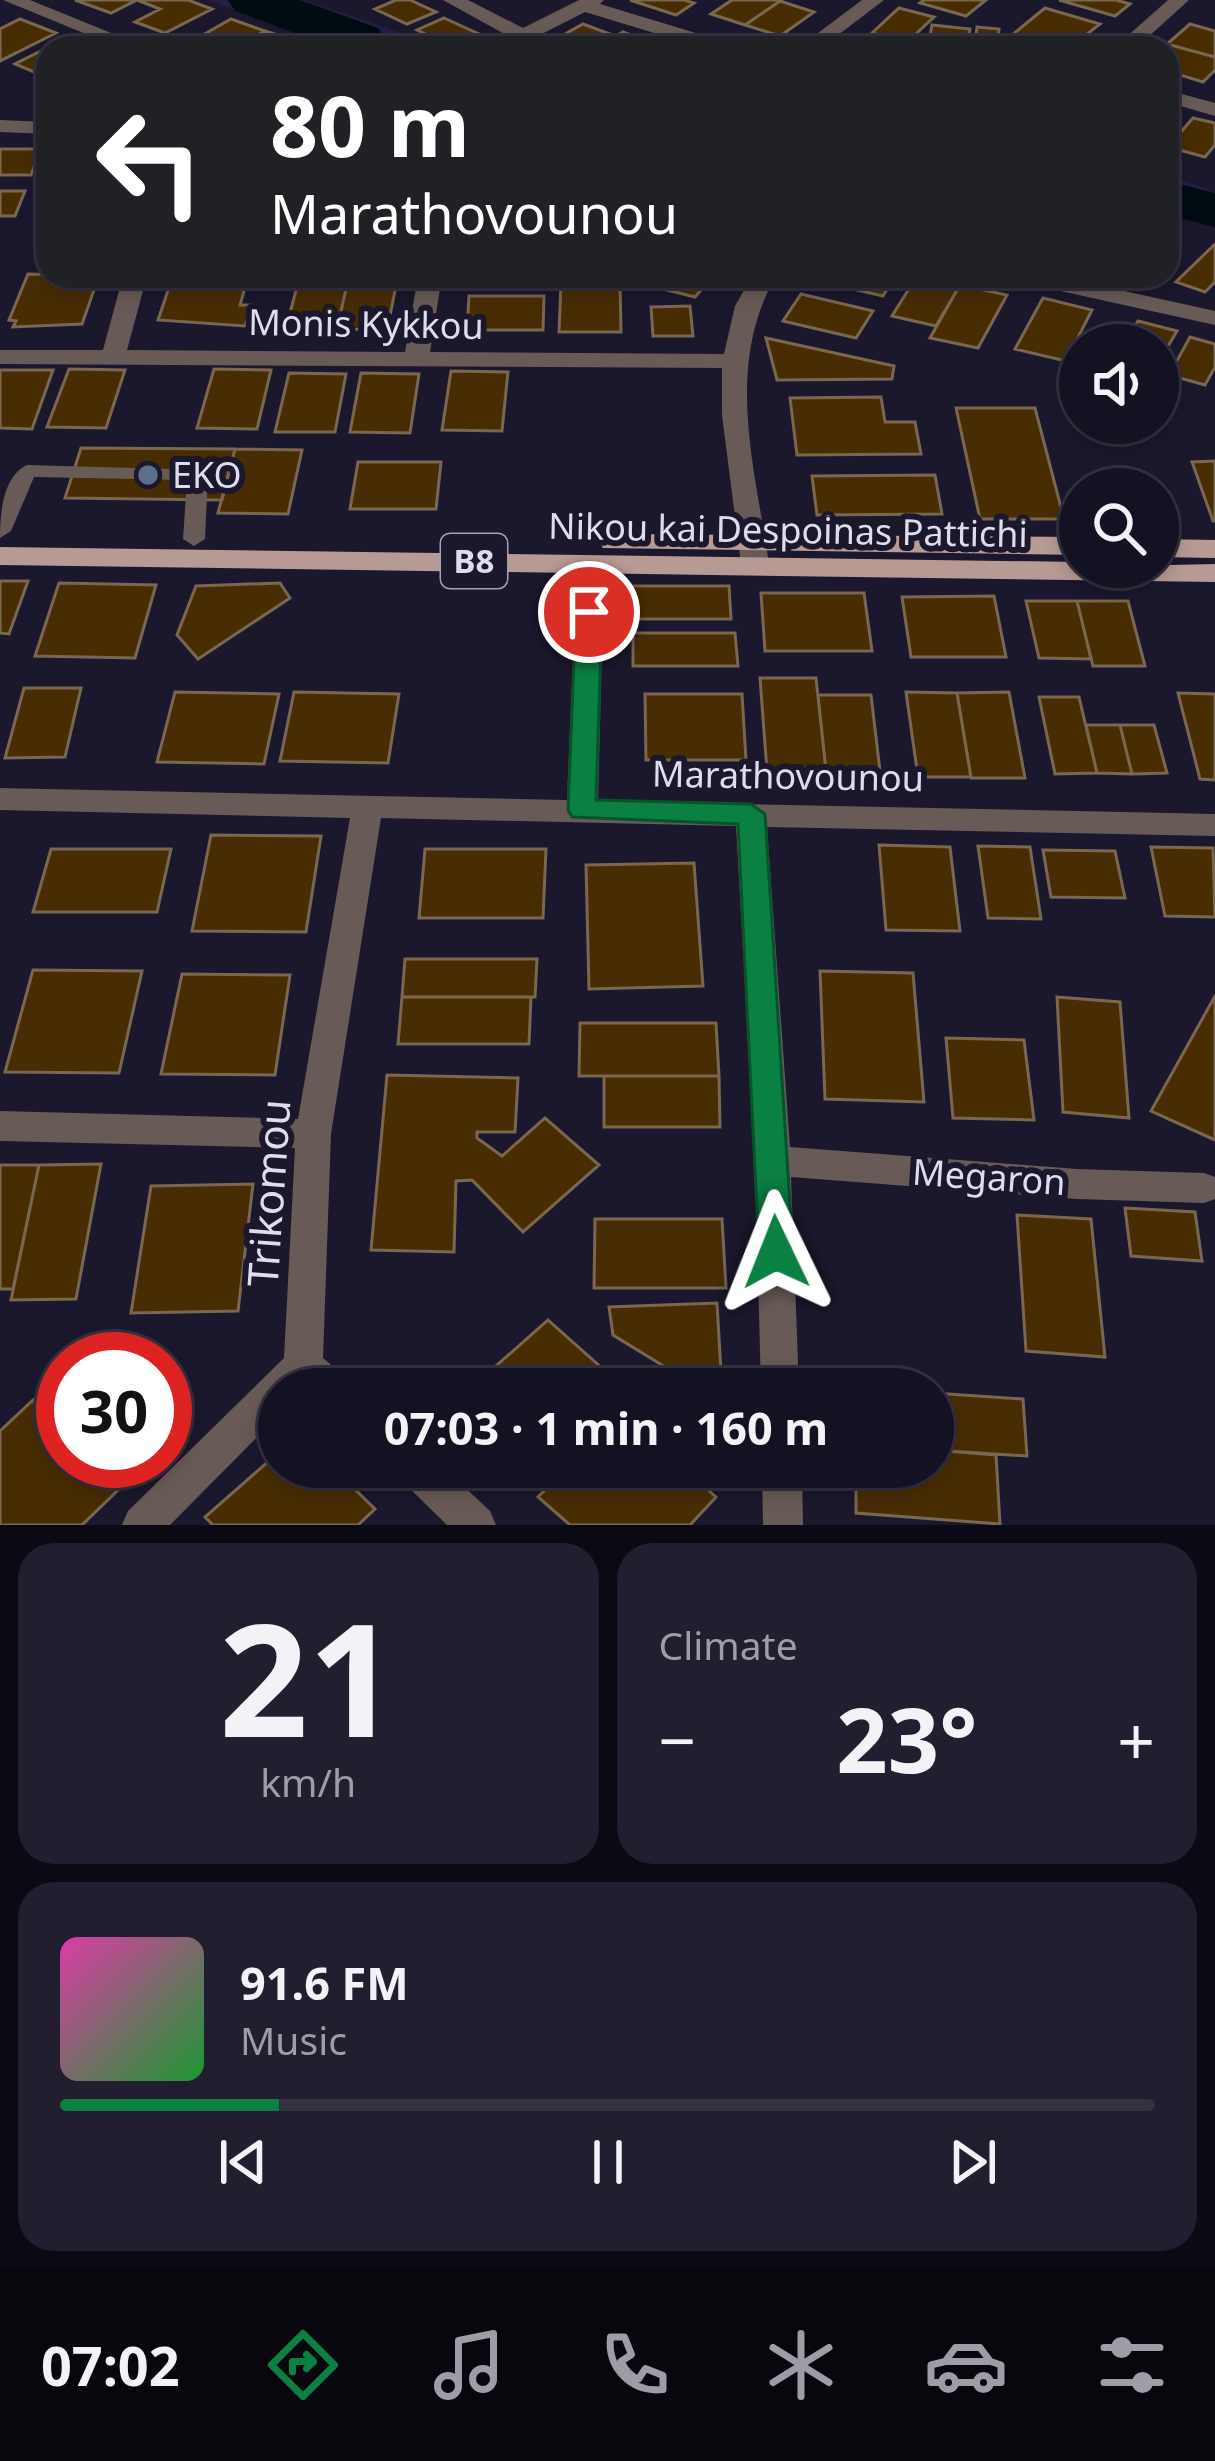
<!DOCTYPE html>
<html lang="en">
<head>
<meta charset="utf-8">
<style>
	body { margin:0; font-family:"Noto Sans",sans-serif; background:#211f2f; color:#f1f3f6; height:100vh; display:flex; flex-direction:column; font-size:45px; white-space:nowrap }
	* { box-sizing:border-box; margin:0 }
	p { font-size:39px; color:#9d9da5 }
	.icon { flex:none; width:66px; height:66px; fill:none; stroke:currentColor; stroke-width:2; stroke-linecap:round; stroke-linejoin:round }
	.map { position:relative; height:1525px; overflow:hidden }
	.side { display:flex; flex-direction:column; gap:18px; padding:18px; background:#0b0913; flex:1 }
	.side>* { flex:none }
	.hud { position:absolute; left:36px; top:36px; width:1143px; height:252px; border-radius:36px; box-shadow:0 6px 18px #0003,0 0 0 3px #333140; background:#202124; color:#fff; overflow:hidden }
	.controls { position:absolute; left:1059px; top:324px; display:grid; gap:24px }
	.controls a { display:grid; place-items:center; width:120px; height:120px; border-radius:50%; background:#141122; box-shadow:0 6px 18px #0003,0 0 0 3px #333140; font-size:60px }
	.speed { position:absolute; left:36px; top:1332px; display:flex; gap:24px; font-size:60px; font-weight:700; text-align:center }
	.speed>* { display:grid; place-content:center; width:156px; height:156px; border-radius:50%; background:#141122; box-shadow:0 6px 18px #0003,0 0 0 3px #333140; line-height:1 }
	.speed .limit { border:18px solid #d22; background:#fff; color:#111 }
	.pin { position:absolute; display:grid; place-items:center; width:102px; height:102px; color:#fff; margin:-51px; border:6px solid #fff; border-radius:50%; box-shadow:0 3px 12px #0007 }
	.me { position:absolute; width:132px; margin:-66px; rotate:358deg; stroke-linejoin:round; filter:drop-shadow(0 0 9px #0008) }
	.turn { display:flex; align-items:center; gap:42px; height:252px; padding:0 36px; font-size:54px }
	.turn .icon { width:156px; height:156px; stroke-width:2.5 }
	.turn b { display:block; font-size:84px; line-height:102px }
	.big { font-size:90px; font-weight:700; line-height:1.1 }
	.side .card { flex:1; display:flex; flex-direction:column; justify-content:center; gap:18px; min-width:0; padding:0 42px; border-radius:36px; background:#211f2f }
	.side .dial { align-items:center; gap:0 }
	.dial b { font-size:156px; line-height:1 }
	.song { display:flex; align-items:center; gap:36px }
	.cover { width:144px; height:144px; border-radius:18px; background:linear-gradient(135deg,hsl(320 70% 55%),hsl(130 70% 35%)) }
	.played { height:12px; border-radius:6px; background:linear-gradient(90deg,#0b8043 20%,#333140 20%) }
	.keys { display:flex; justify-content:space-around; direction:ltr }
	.heat { display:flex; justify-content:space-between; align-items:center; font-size:66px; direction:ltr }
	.side .tiles { flex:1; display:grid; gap:18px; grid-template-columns:1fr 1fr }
	.card:last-child { grid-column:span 2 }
	.trip { position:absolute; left:258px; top:1368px; width:696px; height:120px; border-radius:60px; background:#141122; box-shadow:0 6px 18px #0003,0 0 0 3px #333140; font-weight:700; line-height:120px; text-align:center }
	.menu { display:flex; height:192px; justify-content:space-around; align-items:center; background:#08070e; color:#9d9da5 }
	.menu .icon { width:84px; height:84px }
	.menu .active { color:#0b8043 }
	.menu b { font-size:54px; color:#f1f3f6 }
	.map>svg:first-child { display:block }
	.green { fill:#251d43 }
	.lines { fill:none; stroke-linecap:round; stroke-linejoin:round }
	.river { fill:#000b12; fill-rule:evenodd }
	.building { fill:#482d03; stroke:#7a6750; stroke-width:3 }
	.lane { fill:#685a57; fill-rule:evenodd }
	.street { fill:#685a57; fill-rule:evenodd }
	.primary { fill:#b79a94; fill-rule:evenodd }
	.route { fill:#0b8043; stroke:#07532c; stroke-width:3 }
	.service-dot { fill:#5c6f8a; stroke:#1b172d; stroke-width:4.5 }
	.labels { text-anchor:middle; stroke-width:12; stroke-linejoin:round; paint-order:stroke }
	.shield { fill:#1b172d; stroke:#a4a2b3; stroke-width:3 }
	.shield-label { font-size:33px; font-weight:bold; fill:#dfdded }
	.street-label { font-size:36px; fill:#dfdded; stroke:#1b172d }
	.poi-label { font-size:36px; fill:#dfdded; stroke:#1b172d; text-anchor:start }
	.near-street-label { font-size:42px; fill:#dfdded; stroke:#1b172d }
</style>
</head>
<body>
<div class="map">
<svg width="1215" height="1525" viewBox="0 0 1215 1525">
	<rect width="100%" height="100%" fill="#1b172d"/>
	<path class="green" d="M207,0h97l142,48h-107z
		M1167,175l48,17v25l-48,-10z"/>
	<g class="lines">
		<path class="river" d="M228,0h72l78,28 8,11 -7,9h-42l-102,-37z
			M1167,181l48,12v34l-48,-12z"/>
	</g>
	<path class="building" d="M75,0h113l24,9 -47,24 -30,-11 25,-13 -23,-9 -26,13z
		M396,0h14l26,12 -29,12 -32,-15z
		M630,0h54l10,3 -18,12z
		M732,0h44l4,1 -35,24 -34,-11z
		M924,0h62l-20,16 -46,-13z
		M1059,0h57l14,4 -15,12z
		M780,1l34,11 -34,24 -35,-11z
		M899,8l35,9 -27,25 -35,-9z
		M1045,8l55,16 -31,24h-38l-25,-8z
		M444,18l35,16 -28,12 -34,-16z
		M20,19l36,14 -56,28v-32z
		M231,19l34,12 -30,17 -46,-5z
		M583,24l27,10 -25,14h-45z
		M1190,24l25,7v26l-48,-13z
		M932,25l38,4 -3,15 -38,-3z
		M977,27l22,2 -2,15 -22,-2z
		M265,31l35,11 -10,6h-55z
		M623,32l22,8 -13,8h-38z
		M65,39l22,9h-39v30l-33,-14z
		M1167,44l48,13v13l-12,12 -36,-11v-23h-5z
		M1193,118l22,5v22l-10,12 -37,-10z
		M0,149h41l-10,26h-31z
		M0,191h25l-10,25h-15z
		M1215,244v38l-10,10 -29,-10z
		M28,274l71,2 -17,48 -69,3 3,-6 -7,-1z
		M173,276l75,1 -8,28h12l-7,21 -87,-6z
		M471,276h65v9l-66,1z
		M639,276h74l-18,21 -60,-15z
		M821,276h74l-12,20 -65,-15z
		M917,276l43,9 -24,41 -44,-10z
		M299,279l49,1 -11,49 -51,-1z
		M348,280l49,1 -10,49 -50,-1z
		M561,284h59l1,48h-62z
		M960,285l47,10 -29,53 -48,-10z
		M801,294l72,17 -17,27 -73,-17z
		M469,296h75l-1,34h-76z
		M1043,298l49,12 -26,51 -51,-12z
		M690,306l3,30h-40l-2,-29z
		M1138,321l39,10 -19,32v-18h-35z
		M1190,337l25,7v23l-10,18 -36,-10z
		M766,338l128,28 -2,13 -115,1z
		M69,369l56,1 -19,58 -59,-1z
		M214,369l57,1 -14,59 -60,-1z
		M0,370h53l-21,59 -32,-1z
		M451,371l57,1 -6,59 -60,-1z
		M289,373l57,1 -11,58h-60z
		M361,373l58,1 -9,59 -60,-1z
		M881,397l4,25h30l6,32 -124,1 -7,-57z
		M956,408h79l29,111h-84z
		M81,448l154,1 -13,51 -157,-2z
		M235,449l67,1 -14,64 -70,-1z
		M1215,461v60h-2l-21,-59z
		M358,462h83l-5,47h-86z
		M935,475l7,39 -125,1 -5,-39z
		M0,581h28l-19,53 -9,-1z
		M59,583l97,2 -21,73 -100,-2z
		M280,583l10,15 -92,61 -21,-24 19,-49z
		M632,586h97l2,33h-98z
		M761,593h103l8,58h-107z
		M994,596l12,61h-95l-9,-60z
		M1026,601h51l14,58 -52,-1z
		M1077,601h51l17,65h-52z
		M633,633h102l3,33h-105z
		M760,678h56l10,93h-59z
		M24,688h57l-16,69 -60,1z
		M175,692l104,2 -15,70 -107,-2z
		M294,692l105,2 -11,69 -108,-2z
		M906,692l51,1 14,84h-53z
		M1009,692l16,86h-54l-14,-85z
		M1178,693l37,1v86l-15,-1z
		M645,694h97l4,66h-100z
		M818,695h53l9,76h-54z
		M1039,697h40l18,76 -42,1z
		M1086,725h34l12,49 -35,-1z
		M1120,725h34l13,48 -35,1z
		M211,835l110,1 -15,96 -114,-1z
		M879,845l71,2 10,84 -74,-1z
		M978,846l52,1 11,72 -53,-1z
		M1151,847l62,1 2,69 -50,-1z
		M51,849h120l-14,63h-124z
		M425,849h121l-3,69h-124z
		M1043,850l72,1 10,47 -74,-1z
		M694,863l9,123 -114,3 -3,-124z
		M405,959h132l-2,38h-133z
		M33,970l109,1 -23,102 -114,-1z
		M820,971l93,2 11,129 -99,-3z
		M182,974l108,1 -15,100 -114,-1z
		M1215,996v144l-64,-29z
		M402,997h129l-2,47h-131z
		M1057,997l63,5 9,116 -66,-6z
		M580,1023h136l3,53h-140z
		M946,1038l78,2 10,80 -81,-2z
		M387,1075l131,3 -3,54h-38v6l25,18 43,-38 54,47 -76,67 -51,-52 -16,1 -2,71 -83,-2z
		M604,1076h115l1,51h-116z
		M101,1164l-25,135 -65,1 28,-135z
		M0,1165h39l-26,124h-13z
		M253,1184l-15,127 -107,2 20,-127z
		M1125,1208l70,4 7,49 -71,-5z
		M1017,1215l74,4 14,138 -79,-6z
		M595,1219h127l4,69h-132z
		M717,1303l5,86h-21l-88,-54 -4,-28z
		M548,1320l55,49 -22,20h-111z
		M933,1393l90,6 4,57 -94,-6z
		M33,1400l30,26v35h85l-66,64h-82v-94z
		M933,1450l63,5 4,69 -144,-11v-46h77z
		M279,1452v15h53l43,42 -17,16h-145l-8,-8z
		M568,1467h114l34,30 -26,28h-120l-32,-28z"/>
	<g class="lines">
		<path class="lane" d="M27,465l178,5 3,4 -3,65 -11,7 -11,-7 4,-59 -153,-3 -23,54 -11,7c0,-25 3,-62 27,-73z"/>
		<path class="street" d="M3,0h27l118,48h-28z
			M443,0h25l55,28 56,-28h25l-4,4 99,30 59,8 10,6 -71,-2 -112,-34 -71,36h-25l19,-12z
			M862,0h22l-63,48h-23z
			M1168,0h21l-53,48h-22z
			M1167,90l48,13v13l-48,-14z
			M0,120l48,2v12l-48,-2z
			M123,276h24l-20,74 278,2 13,-76h24l-12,76 294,2 11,-48 17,-30h24c-52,90 -21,191 -7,288l-14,9 -14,-9 -19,-149v-47l-722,-4v-14h103z
			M1012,276h44l159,35v14l-191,-42z
			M589,603l14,9 -5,189 617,13v22l-448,-9 23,320 287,22 127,4 11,4v22l-11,4 -127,-4 -286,-22 8,212h-38l-6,-228 -19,-335 -355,-8 -50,316 -8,224 21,18 5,13h-70v26l-109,110h-48l6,-14 156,-153 11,-210 -295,-7v-30l298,8 52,-301 -350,-8v-22l567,12 8,-188z
			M395,1467h48l47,44 6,14h-49l-46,-45z
			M762,1467h40l1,58h-40z"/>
		<path class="primary" d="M612,534l468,3v18l-477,-7 -4,-6z
			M1158,539l57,1v18l-57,-1z
			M0,547l1080,15v5l135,-3v18l-1215,-17z"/>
	</g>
	<path class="route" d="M589,604l13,8 -6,188 155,4 14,10 28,438 -5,11 -12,4 -12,-4 -5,-11 -21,-428 -166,-7 -4,-7 8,-198z"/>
	<circle class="service-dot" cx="148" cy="475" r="12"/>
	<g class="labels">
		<rect class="shield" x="441" y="534" width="66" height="54" rx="9"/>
		<g class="shield-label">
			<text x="474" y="573">B8</text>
		</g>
		<g class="street-label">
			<text transform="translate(366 324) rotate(1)" y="13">Monis Kykkou</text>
			<text transform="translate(788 530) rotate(1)" y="13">Nikou kai Despoinas Pattichi</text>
			<text transform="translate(788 776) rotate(1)" y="13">Marathovounou</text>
			<text transform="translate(989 1177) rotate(4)" y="13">Megaron</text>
		</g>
		<g class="poi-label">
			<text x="172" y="488">EKO</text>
		</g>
		<g class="near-street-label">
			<text transform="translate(269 1193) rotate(-86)" y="15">Trikomou</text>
		</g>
	</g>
</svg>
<div class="controls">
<a><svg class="icon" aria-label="sound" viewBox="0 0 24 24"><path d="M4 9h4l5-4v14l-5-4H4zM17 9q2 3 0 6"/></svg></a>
<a><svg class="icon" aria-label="search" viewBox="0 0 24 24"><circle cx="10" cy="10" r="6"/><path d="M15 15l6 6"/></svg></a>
</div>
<div class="speed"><div class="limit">30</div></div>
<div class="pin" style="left:589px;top:612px;background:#d93025"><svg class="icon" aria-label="arrive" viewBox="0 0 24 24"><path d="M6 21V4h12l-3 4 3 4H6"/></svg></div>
<svg class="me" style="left:776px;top:1252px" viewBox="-20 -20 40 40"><path d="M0-17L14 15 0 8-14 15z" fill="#0b8043" stroke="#fff" stroke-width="4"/></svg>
<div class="trip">07:03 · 1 min · 160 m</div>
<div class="hud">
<div class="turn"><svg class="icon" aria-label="left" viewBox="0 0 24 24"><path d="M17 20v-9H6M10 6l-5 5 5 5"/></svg><div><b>80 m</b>Marathovounou</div></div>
</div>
</div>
<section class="side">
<div class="tiles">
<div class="card dial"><b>21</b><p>km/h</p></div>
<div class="card"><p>Climate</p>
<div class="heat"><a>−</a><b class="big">23°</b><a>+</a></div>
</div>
<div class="card">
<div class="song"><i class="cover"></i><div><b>91.6 FM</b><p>Music</p></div></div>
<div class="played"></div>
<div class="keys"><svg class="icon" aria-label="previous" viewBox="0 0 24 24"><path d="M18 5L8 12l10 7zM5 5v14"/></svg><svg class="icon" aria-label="pause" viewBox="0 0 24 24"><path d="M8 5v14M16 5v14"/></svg><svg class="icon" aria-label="next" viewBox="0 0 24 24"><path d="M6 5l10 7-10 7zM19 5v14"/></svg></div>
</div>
</div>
</section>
<nav class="menu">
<b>07:02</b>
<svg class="icon active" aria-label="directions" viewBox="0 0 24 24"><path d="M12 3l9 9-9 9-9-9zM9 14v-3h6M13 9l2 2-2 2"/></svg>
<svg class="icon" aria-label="music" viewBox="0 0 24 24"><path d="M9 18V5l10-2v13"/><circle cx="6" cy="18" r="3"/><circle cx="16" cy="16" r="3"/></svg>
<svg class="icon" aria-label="phone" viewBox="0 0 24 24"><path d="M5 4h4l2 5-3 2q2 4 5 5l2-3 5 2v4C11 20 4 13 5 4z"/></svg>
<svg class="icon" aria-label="climate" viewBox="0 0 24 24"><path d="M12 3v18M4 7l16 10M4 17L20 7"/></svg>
<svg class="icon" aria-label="car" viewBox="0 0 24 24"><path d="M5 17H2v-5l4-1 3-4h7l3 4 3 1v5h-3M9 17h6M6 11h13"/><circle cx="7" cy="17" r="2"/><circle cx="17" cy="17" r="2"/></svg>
<svg class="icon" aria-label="filters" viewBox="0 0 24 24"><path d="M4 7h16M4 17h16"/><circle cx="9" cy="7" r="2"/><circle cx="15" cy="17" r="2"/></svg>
</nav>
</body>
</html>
